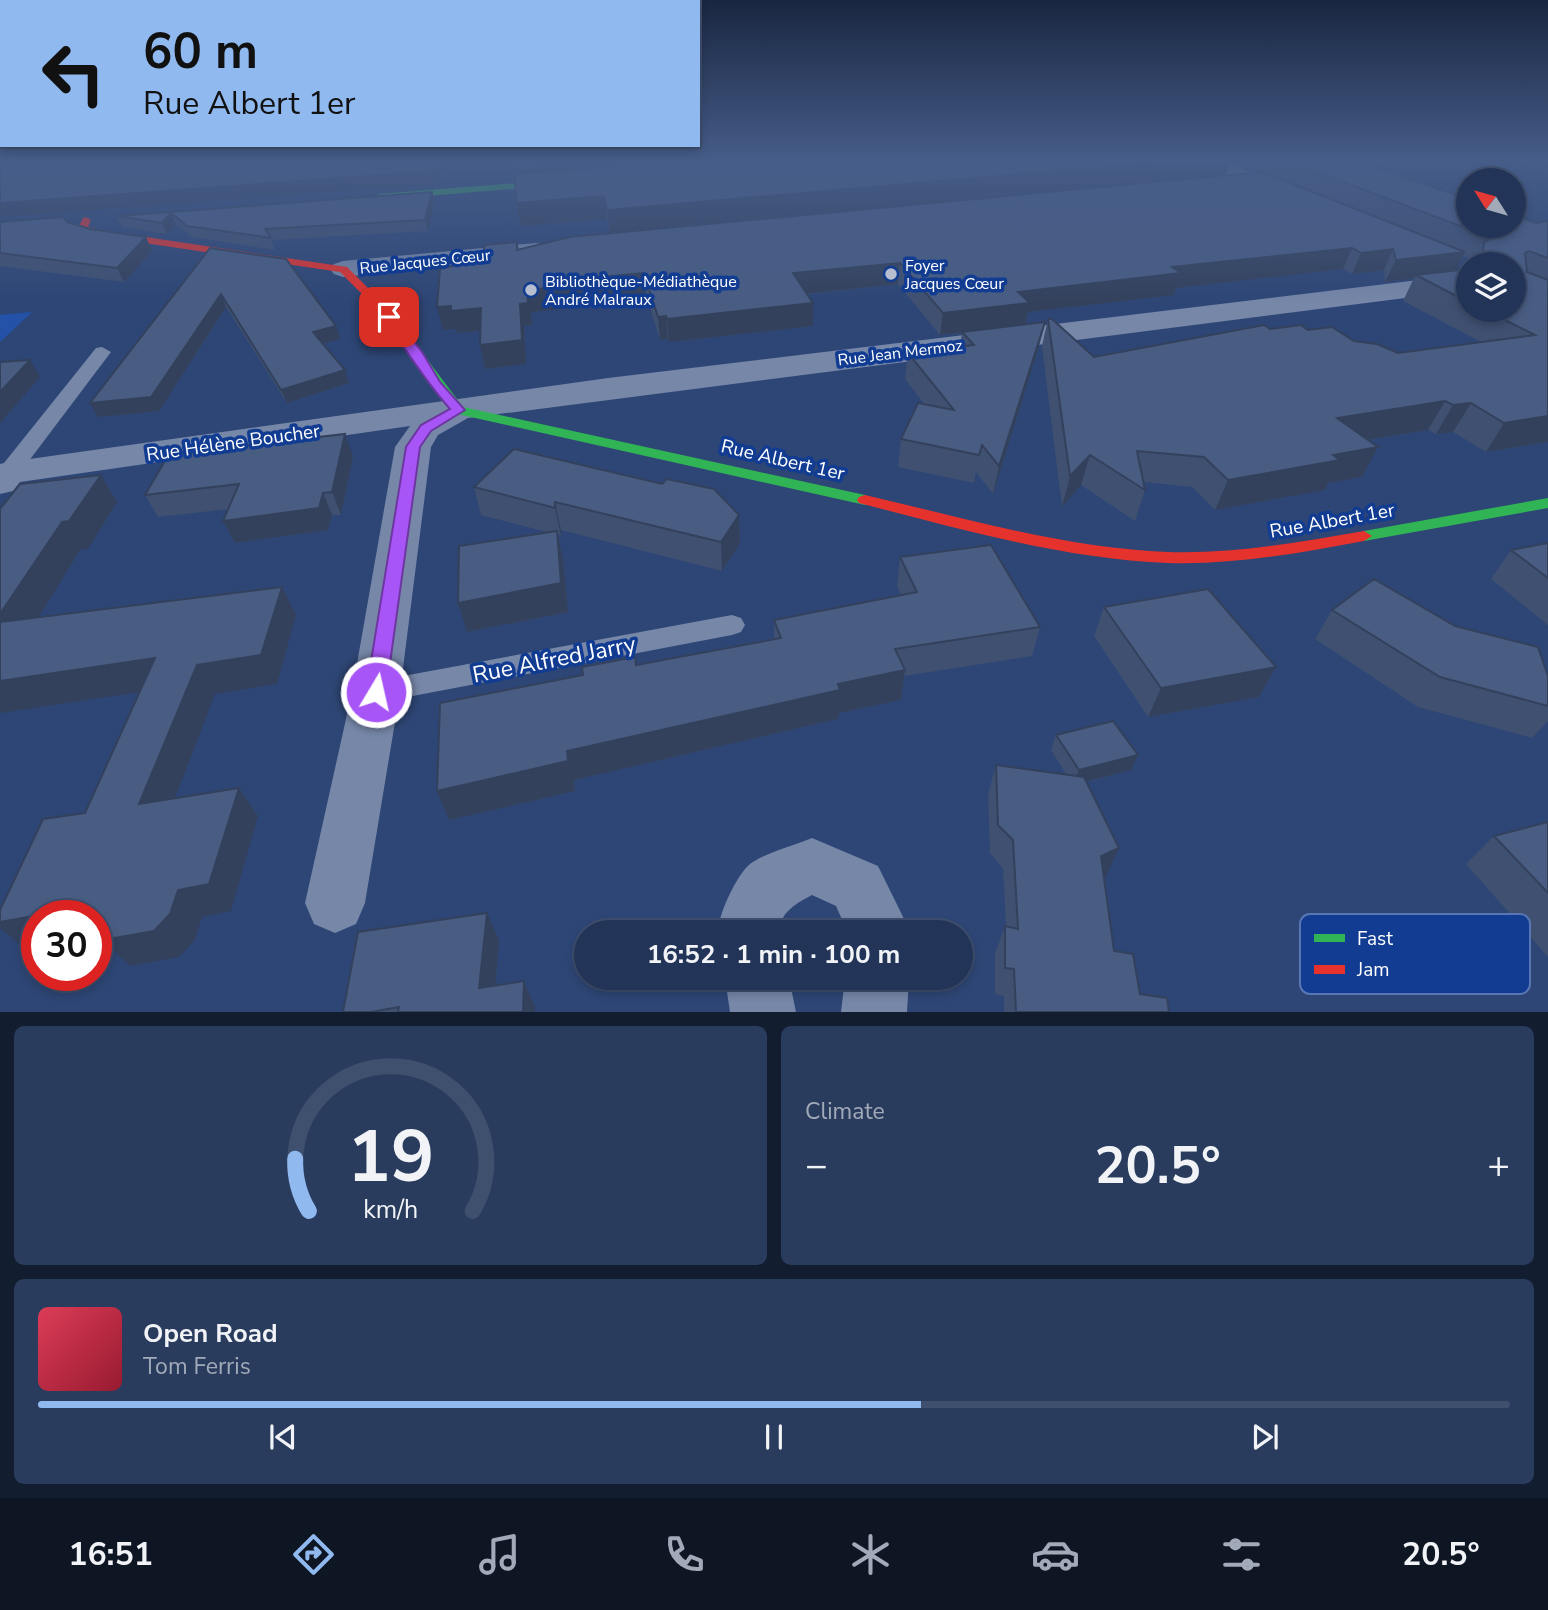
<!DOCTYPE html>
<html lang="en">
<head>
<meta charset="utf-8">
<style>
	body { margin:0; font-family:"Nunito Sans",sans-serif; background:#2a3c5e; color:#f1f3f6; height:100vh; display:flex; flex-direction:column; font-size:26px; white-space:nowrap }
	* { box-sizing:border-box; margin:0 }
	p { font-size:23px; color:#a2aaba }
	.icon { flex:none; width:38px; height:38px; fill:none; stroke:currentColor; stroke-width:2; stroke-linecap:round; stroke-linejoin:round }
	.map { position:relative; height:1012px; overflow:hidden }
	.panel { display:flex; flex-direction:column; gap:14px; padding:14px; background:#131d30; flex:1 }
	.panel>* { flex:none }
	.guide { position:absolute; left:0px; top:0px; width:700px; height:147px; box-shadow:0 4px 10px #0003,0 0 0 2px #3f4f6e; background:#90b9f0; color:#111; overflow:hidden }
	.needle { width:46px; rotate:307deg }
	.buttons { position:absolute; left:1456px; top:168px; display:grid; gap:14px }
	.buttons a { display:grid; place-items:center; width:70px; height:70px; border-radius:50%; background:#223458; box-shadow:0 4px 10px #0003,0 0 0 2px #3f4f6e; font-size:35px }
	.speed { position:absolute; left:21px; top:900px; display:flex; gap:14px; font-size:35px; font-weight:700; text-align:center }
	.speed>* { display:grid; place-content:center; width:91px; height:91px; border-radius:50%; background:#223458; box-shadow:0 4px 10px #0003,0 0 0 2px #3f4f6e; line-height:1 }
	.speed .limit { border:10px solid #d22; background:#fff; color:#111 }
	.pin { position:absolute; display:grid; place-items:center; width:60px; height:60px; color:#fff; margin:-30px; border-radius:14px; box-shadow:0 4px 10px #0006 }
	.me { position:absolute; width:77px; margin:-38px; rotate:9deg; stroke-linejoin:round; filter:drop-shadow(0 0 5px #0008) }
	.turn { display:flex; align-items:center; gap:24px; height:147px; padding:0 28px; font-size:32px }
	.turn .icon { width:91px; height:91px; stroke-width:2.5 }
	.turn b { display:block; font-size:49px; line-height:60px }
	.big { font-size:52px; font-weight:700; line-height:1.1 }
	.panel .tile { flex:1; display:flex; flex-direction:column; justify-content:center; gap:10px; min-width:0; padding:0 24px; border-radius:10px; background:#2a3c5e }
	.panel .dial { align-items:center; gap:0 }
	.dial svg { height:182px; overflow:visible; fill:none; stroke:#3f4f6e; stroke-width:7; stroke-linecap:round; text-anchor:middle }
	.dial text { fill:#f1f3f6; stroke:none }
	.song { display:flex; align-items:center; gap:21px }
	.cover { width:84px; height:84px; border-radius:10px; background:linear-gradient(135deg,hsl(350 70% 55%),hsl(350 70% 35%)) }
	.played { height:7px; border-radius:4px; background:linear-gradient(90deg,#90b9f0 60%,#3f4f6e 60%) }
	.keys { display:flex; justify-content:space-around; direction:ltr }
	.heat { display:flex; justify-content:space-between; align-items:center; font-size:38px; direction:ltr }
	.panel .tiles { flex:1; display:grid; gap:14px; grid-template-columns:1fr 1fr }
	.tile:last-child { grid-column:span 2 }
	.trip { position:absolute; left:574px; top:920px; width:399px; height:70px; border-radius:35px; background:#223458; box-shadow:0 4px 10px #0003,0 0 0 2px #3f4f6e; font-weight:700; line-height:70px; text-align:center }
	.tab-bar { display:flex; height:112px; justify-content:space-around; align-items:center; background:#0e1523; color:#a2aaba }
	.tab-bar .icon { width:49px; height:49px }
	.tab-bar .active { color:#90b9f0 }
	.tab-bar b { font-size:32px; color:#f1f3f6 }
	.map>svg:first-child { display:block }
	.green { fill:#2452a9 }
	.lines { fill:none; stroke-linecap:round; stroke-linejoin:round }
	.lane { fill:#7687a8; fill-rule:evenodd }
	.street { fill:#7687a8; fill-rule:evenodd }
	.fast { fill:#30b455; fill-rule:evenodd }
	.jam { fill:#e5322d; fill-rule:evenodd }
	.wall { fill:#3f5071; fill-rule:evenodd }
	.shaded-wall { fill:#33415c }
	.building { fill:#495d83; stroke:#33415c; stroke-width:2 }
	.route { fill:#a855f7; stroke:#6d37a1; stroke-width:2 }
	.poi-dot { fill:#b6becf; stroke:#113c92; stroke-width:2.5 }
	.labels { text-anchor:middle; stroke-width:7; stroke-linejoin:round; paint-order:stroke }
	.far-street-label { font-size:16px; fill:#fff; stroke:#113c92 }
	.far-poi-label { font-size:16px; fill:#fff; stroke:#113c92; text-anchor:start }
	.street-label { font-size:19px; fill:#fff; stroke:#113c92 }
	.near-street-label { font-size:23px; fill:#fff; stroke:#113c92 }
	.key { fill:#113c92; stroke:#5876b3; stroke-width:2 }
	.key-label { font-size:19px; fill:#fff }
</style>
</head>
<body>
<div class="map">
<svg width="1548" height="1012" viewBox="0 0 1548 1012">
	<rect width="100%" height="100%" fill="#2e4675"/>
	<path class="green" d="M32,312l-32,30v-27z"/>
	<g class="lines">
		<path class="lane" d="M102,347l9,5 -95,126h-16v-10l96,-120z
			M732,615l9,3 4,7 -4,7 -9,3 -356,68 -10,-3 -4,-8 4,-8 10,-3z"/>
		<path class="street" d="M1198,162h27l71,27 3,5 -3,5h-16l-79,-33z
			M536,243l9,2 3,5 -3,5 -202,22 -9,-3 -4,-5 4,-5 9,-3z
			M1468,274v16l-1000,128 -30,17 -7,12 -31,245 -35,211 -9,21 -21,9 -21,-9 -9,-21 47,-211 43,-245 15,-21 -390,56 -7,9 -13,3v-30l8,-2 600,-84z
			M812,838l66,28 33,67h-63l-12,-27 -24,-11c-15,8 -34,18 -32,38h-62c-1,-16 19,-59 32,-69 17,-12 43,-18 62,-26z
			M725,978h64l7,34h-66z
			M845,978h64l-2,34h-66z"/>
		<path class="fast" d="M567,179l3,1v4l-191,16 -4,-3 4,-3z
			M386,309l4,1 73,97 402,88 8,5 -8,5 -412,-92 -73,-101z
			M1548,498v10l-184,33 -8,-5 8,-5z"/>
		<path class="jam" d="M86,217l5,3 -3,7 11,3 248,37 45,45 -10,2 -42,-42 -243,-36 -19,-8 5,-10z
			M865,495c100,23 200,53 303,57 66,2 132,-10 196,-21l8,5 -8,5c-64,12 -130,24 -196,22 -104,-4 -208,-34 -309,-60l-2,-3 2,-3z"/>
	</g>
	<path class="wall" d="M517,162h843l176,61 12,-2v221l-62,10 -33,-20 -17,2 -8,-4 -60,10 -6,37 -34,6 -3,7 -110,20 -23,-23 -48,-5 1,8 -10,31 -54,-36 -19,22 -20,-161 6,-27 46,38 176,-28 38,1 90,23 83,-11 -78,-41 11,-23 -29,4 -1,-12 -32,4 -9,-5 -167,19 -2,7 -146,17 -2,12 13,22 -46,148 -17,-22 -2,11 -76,-16 3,-28 24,-34 -20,-26 3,-26 52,-6 2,-14 -22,2 -42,-51 -91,10 6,9v23l-144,16 -1,-3 -8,1 -14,-45 -85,8 1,6 -31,3 1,13 -8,1 2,38 -41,5 -5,-38 -23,2 -1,-4 -13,1 41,-72 33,-16 2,7 91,-16 -3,-14 -86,7 -5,-23 2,-29zM1235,164l23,9 -33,3 3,-9zM1463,256l11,4 -2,4h42v46h-46v-41l-13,2z
		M432,192l2,10 -6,29 -157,9 4,10 -83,-13 -16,-13 -9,10 -45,-7 -5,-11z
		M0,222h67l23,7 56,8 6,14 -28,31 -124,-16z
		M210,248l130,91 -17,5 26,39 -62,20 -61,-96 -67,104 -61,6z
		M353,456l-12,59h-9l-4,15 -93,13 -12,-22 6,-12 -71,8 -13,-22z
		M474,487l265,28 1,28 -18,28 -161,-41v6l-3,-1 5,24 5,53 -101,20 80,-100 -66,-17z
		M1548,543v82l-57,-46 20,-29z
		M900,557l140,70 -8,29 -128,20 -3,24 -62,13 -1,6 -264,61 1,11 -126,29 -12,-29 199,-126 138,-25v-20l127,-25 -4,-9z
		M1104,607l172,60 -17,30 -111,20 -54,-81z
		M1332,610l123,16 93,50v45l-16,17 -114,-31 -103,-68z
		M1056,735l82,20 -7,15 -44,12 19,95 -2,1 10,73 26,43 29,18h-165v-16l-9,-2v-41l10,-27h1l-3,-57 -13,-16 -2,-59 8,-29 70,9 -15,-24z
		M1548,822v135l-82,-93 28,-28z
		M499,940l-4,45 40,22v5h-192z"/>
	<path class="shaded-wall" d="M440,162l1,6 -3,16 -438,33v-14z
		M593,162h130l-204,16 -2,-11z
		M1158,162h78l-1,2 -7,3 -3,9 -615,57 -3,-23z
		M432,192l2,10 -6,29 -3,-11z
		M604,196l3,23 -86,7 -5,-23z
		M171,213l5,11 -9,10 -5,-11z
		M146,237l6,14 -28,31 -7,-14z
		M1352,248l-9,21 -167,19 -2,7 -146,17 -3,13 -85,10 3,-22 75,-21 154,-25z
		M1393,249l-9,21 -32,4 9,-21z
		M1465,252l-11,22 -38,1 -2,3 -29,4 11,-22z
		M900,263l-2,21 -105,11v-22z
		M644,273l2,22 -85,8 1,6 -31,3 1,13 -8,1 2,38 -41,5 -5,-24 40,-41 7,-14 30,-9z
		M221,294l5,13 -67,104 -61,6 -8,-14z
		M813,303v23l-144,16 -2,-23z
		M451,306l30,2 6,22 -30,3 -1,-4 -13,1 -6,-23z
		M666,316l2,23 -8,1 -2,-23z
		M1045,322l-6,24 -46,148 6,-28z
		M336,326l4,13 -22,6 -5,-13z
		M30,360l10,17 -40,46v-31z
		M345,370l4,13 -62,20 -6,-13z
		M1445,401l-17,29 -105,17 14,-29z
		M1471,403l-18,29 -17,2 17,-29z
		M1548,416v26l-62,10 18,-29z
		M345,434l8,22 -12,59 -9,-23z
		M1378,447l-16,30 -34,6 -3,7 -110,20 13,-30 105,-25z
		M1090,455l-9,30 -19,22 8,-31z
		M101,475l16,27 -29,47 -8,1 -62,101 -18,-21v-16l62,-92z
		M323,493l9,22 -4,15 -93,13 -12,-22z
		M555,502l6,28v6l-6,-28z
		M739,515l1,28 -18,28 -1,-29z
		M557,531l6,28 5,53 -101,20 -9,-29z
		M282,587l14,28 -19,69 -62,10 -53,138 -23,-28 58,-139z
		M155,658l19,29 -174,26v-32z
		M1276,667l-17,30 -111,20 13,-29z
		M905,670l-4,30 -62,13 -1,6 -264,61 1,11 -126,29 -12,-29 130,-40 271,-67z
		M1138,755l-7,15 -58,15 6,-15z
		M239,788l19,28 -27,95 -29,6 -7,23 -16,17 -49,9 -27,-26 75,-50z
		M1119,848l-13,29 -18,7 13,-28z
		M87,906l28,26 -19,4v-21h-59v32l-12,2 -25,-21v-6z
		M487,913l12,27 -6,72 -14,-24z
		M524,981l11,26v5h-12z"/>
	<path class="building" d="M0,162h437l-2,9 -435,32z
		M517,162h76l-76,5z
		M674,162h484l-551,48 -3,-14 -88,7 -1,-29z
		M1290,162h70l108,37v27h46v-11l22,8 12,-2v37l-19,-7 -4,2 2,19 21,8v136l-44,7 -33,-20 -18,2 -8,-4 -108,17 41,29 -45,8 7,5 -112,20 -24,-23 -67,-6 8,39 -55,-35 -20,21 -22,-157h4l42,38 170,-32 6,4 31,-4 7,5 24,-3 22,14 23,3 21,9 137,-18 -50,-25h29v-46h-32l2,-22 8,-4z
		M1262,172l203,80 -69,8 -3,-11 -32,4 -9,-5 -180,19 9,6 -163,19 12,11 -87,10 -43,-50 -107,10 20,30 -146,16 -1,-3 -8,1 -14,-44 -87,8 1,6 -31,3 1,13 -8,1 2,36 -42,5 1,-37 -30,3v-5l-14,1 3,-38 44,-11v-13l33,-3v8l53,-13z
		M432,192l-7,28 -160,9 6,9 -84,-12 -16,-13 -9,10 -45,-7z
		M63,217l4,5 23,7 56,8 -29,31 -117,-15v-31z
		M210,248l76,11 50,67 -23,6 32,38 -64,20 -60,-96 -70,103 -61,6z
		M1468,269v33l-52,-27z
		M1045,322l-46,144 -17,-21 -3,10 -78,-16 17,-36 36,7 -46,-57 66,-8 -12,-13z
		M30,360l-30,32v-30z
		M345,434l-13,58 -9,1 -4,15 -96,13 16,-37 -94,11 24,-41z
		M514,449l148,35 5,-5 47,10 25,26 -18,27 -166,-40v6l-81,-21z
		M101,475l-32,46 -7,1 -62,92v-105l20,-25z
		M557,531l4,52 -103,20 1,-57z
		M1548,543v35l-37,-28z
		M991,545l49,82 -145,22 10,21 -67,14 2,6 -273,61 1,10 -131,30 3,-88 143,-28 -1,-8 53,-10 1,8 145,-27 -7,-18 143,-28 -17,-35z
		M1374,579l81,47 83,21 10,29v30l-108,-29 -108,-67z
		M282,587l-21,68 -64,10 -58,139 100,-16 -30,96 -31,6 -8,24 -16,17 -51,9 -7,-14v-11h-4l-5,-9 -87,16v-12l43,-91 42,-6 70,-155 -155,23v-59z
		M1208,589l68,78 -115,21 -57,-81z
		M1113,721l25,34 -59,15 -23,-35z
		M996,765l88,12 35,71 -18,8 13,95 19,3 7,40 27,4 2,14h-153l-2,-43 -9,-1v-42l13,3 -5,-89 -15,-15z
		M1548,822v71l-54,-57z
		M487,913l-8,75 45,-7 -1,31h-125l1,-5 -28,5h-28l15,-80z"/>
	<linearGradient id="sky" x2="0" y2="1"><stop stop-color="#192640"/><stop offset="0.53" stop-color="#465d89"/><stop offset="1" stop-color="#465d89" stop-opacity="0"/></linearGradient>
	<rect width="1548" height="303" fill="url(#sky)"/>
	<path class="route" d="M389,314l4,1 29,37 18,30 25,28 -34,21 -11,16 -34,245 -3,6h-14l-3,-6 40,-245 15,-22 29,-16c-25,-28 -45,-61 -67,-92z"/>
	<g class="poi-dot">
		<circle cx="891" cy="274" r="7"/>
		<circle cx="531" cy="290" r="7"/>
	</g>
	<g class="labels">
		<g class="far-street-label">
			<text transform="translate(425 261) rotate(-6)" y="6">Rue Jacques Cœur</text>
			<text transform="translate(900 352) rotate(-7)" y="6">Rue Jean Mermoz</text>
		</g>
		<g class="far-poi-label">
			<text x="905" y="271">Foyer<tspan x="905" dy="18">Jacques Cœur</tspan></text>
			<text x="545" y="287">Bibliothèque-Médiathèque<tspan x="545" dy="18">André Malraux</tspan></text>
		</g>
		<g class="street-label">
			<text transform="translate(233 442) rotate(-8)" y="7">Rue Hélène Boucher</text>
			<text transform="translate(783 459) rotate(13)" y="7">Rue Albert 1er</text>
			<text transform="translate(1332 520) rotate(-10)" y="7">Rue Albert 1er</text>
		</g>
		<g class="near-street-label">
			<text transform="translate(554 659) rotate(-11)" y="8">Rue Alfred Jarry</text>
		</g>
	</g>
	<rect x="1300" y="914" width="230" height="80" rx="10" class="key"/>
	<rect x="1314" y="934" width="31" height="8" fill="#30b455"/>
	<rect x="1314" y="965" width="31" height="9" fill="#e5322d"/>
	<g class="key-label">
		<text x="1357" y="945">Fast</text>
		<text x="1357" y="976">Jam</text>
	</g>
</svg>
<div class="buttons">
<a><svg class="needle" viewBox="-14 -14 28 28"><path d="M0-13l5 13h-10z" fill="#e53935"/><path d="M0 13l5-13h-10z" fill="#a2aaba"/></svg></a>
<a><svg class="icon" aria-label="layers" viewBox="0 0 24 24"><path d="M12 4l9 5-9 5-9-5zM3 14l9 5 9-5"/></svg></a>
</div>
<div class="speed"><div class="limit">30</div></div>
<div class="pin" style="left:389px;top:317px;background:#d93025"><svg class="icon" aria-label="arrive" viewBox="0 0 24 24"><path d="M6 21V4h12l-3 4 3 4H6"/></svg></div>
<svg class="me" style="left:376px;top:692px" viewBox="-20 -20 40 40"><circle r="17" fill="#a855f7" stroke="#fff" stroke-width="3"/><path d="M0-11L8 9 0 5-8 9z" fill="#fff"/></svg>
<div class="trip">16:52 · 1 min · 100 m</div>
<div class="guide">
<div class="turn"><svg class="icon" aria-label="left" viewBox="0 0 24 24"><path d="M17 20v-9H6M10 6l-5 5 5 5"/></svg><div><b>60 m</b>Rue Albert 1er</div></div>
</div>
</div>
<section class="panel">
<div class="tiles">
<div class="tile dial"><svg viewBox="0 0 100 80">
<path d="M14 69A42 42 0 1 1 86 69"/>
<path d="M14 69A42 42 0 0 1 8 46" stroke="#90b9f0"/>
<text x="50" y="56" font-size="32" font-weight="700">19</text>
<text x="50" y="72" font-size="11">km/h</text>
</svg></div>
<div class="tile"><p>Climate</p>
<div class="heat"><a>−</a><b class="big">20.5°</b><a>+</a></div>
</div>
<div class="tile">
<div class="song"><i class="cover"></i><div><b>Open Road</b><p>Tom Ferris</p></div></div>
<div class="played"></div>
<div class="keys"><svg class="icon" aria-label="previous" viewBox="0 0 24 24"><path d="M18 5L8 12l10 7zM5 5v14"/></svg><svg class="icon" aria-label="pause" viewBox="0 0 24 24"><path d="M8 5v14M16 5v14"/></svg><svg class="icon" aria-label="next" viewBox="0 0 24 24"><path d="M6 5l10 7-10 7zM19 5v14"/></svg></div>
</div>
</div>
</section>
<nav class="tab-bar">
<b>16:51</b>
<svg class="icon active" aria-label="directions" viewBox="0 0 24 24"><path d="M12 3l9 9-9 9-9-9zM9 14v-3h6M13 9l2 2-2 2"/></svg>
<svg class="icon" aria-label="music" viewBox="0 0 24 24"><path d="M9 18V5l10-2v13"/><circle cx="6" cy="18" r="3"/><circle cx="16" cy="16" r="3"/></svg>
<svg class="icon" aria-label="phone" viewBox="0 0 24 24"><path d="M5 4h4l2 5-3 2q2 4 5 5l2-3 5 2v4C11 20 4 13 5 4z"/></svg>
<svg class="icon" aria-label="climate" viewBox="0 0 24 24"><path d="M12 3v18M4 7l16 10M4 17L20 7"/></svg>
<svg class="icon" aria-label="car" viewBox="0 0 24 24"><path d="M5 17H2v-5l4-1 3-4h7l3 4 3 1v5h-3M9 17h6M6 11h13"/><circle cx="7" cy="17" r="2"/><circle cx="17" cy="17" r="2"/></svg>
<svg class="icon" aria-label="filters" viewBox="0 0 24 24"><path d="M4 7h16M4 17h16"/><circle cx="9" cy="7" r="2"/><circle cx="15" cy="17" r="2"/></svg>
<b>20.5°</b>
</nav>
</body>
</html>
